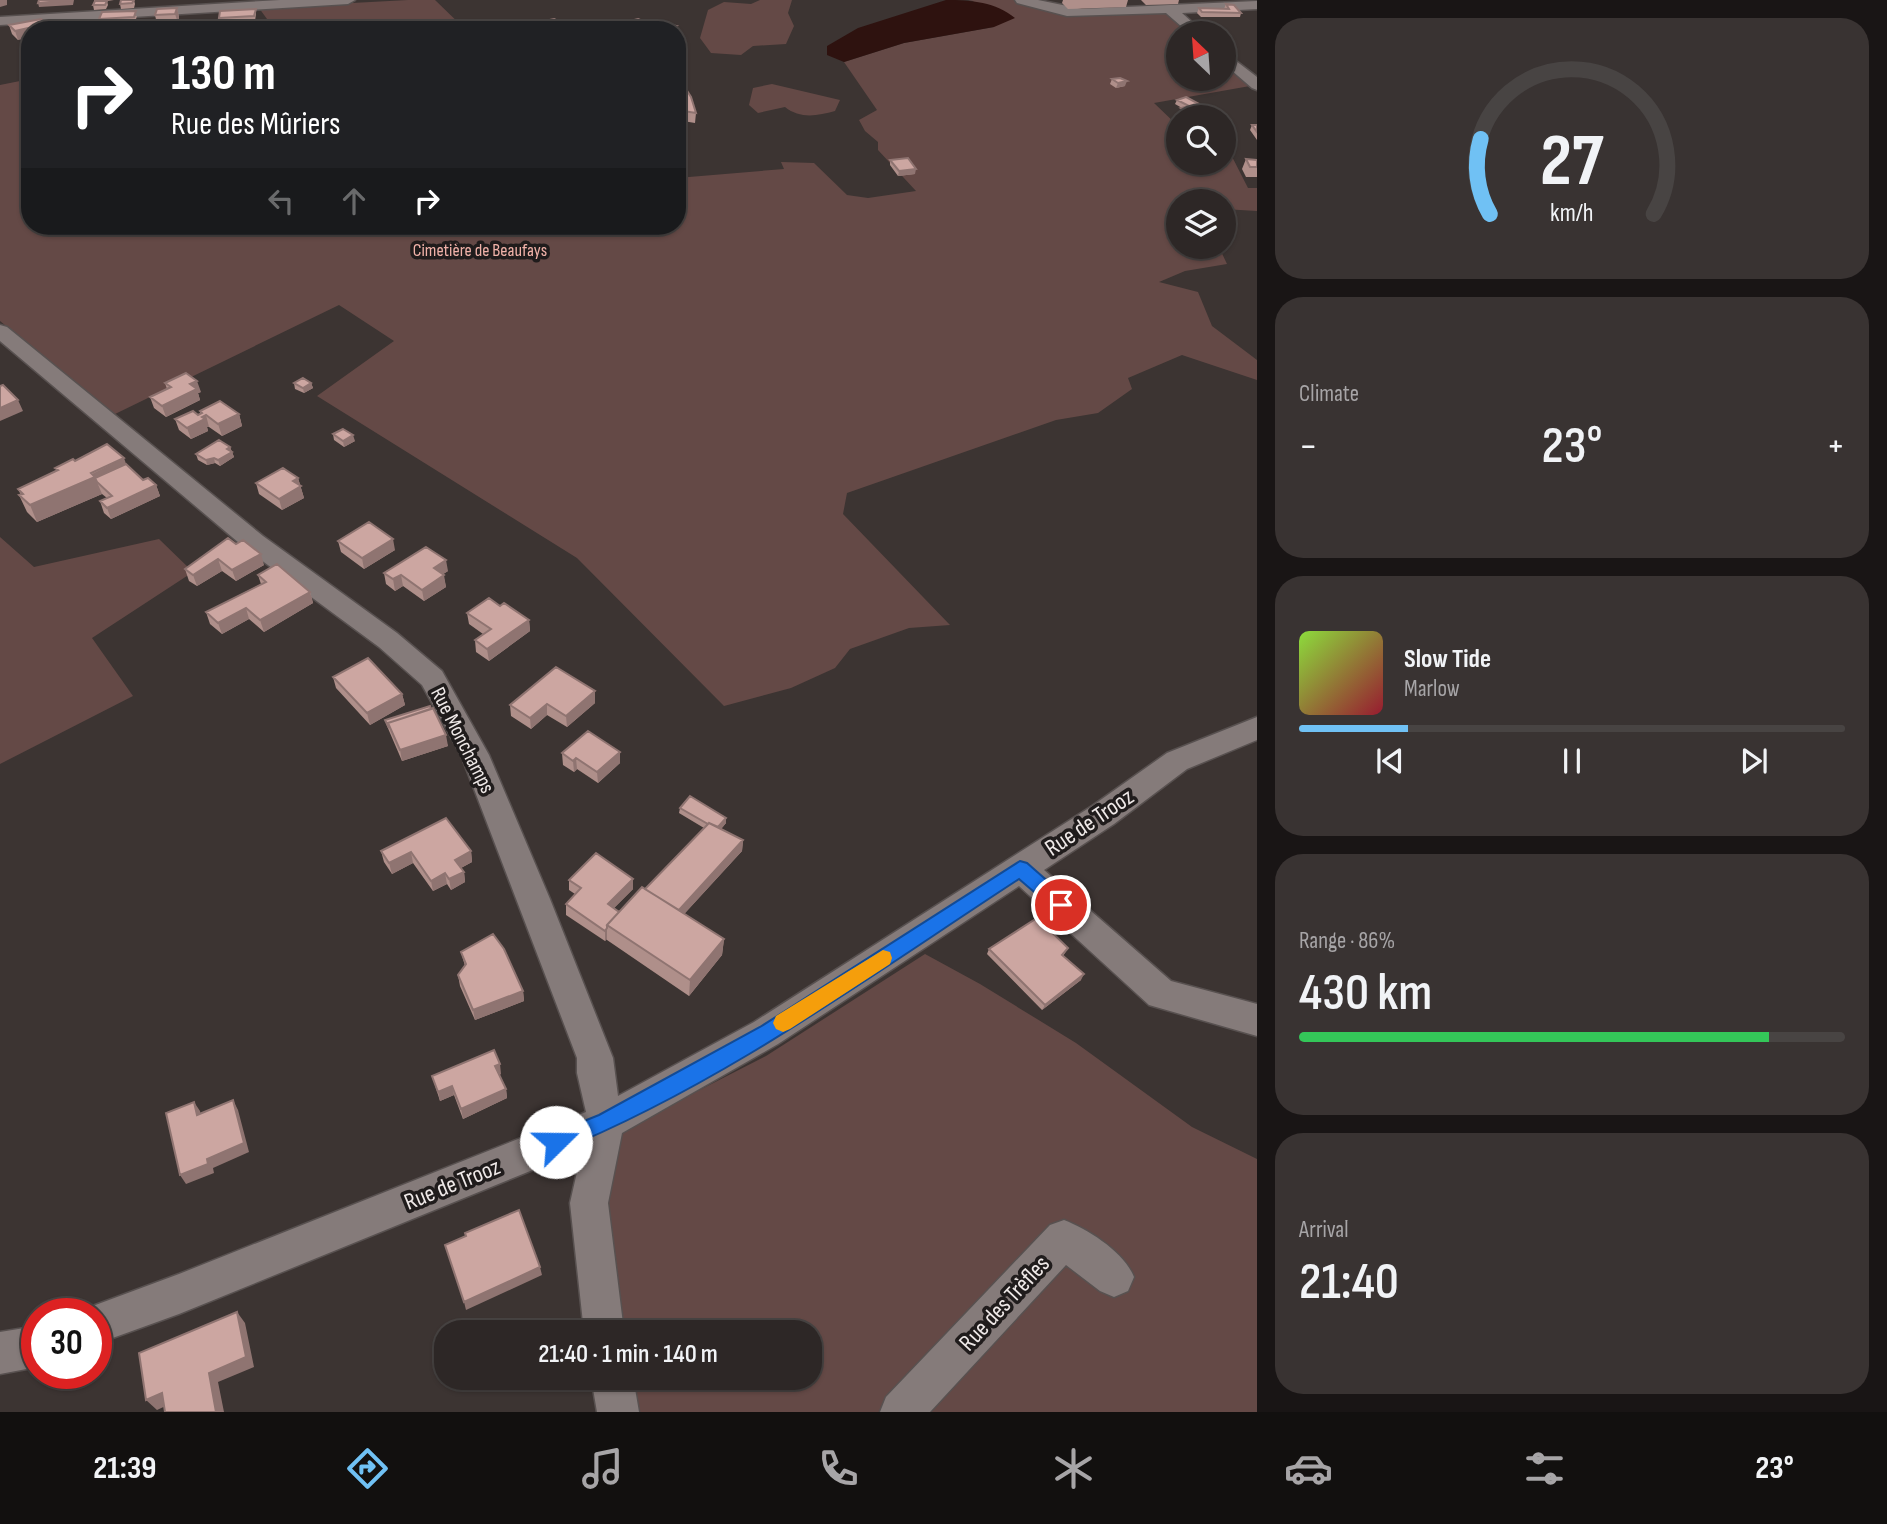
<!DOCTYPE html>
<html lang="en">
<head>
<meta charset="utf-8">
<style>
	body { margin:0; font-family:"Sofia Sans Condensed",sans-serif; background:#393332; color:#f1f3f6; height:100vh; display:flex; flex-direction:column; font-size:26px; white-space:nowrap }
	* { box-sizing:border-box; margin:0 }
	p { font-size:23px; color:#a7a5a7 }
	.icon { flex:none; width:38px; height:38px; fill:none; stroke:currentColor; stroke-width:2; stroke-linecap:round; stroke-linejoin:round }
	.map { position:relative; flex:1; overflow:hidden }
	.sheet { display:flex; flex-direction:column; gap:18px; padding:18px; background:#191515; width:630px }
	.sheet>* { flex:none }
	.banner { position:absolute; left:21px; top:21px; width:665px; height:214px; border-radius:28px; box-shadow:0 2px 5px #0004,0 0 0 2px #484443; background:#202124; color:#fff; overflow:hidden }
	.needle { width:46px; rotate:335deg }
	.buttons { position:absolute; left:1166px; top:21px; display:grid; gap:14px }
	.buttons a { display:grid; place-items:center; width:70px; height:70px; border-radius:50%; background:#2d2726; box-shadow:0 2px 5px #0004,0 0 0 2px #484443; font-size:35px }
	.speed { position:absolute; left:21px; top:1298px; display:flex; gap:14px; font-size:35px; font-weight:700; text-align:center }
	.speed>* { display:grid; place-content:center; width:91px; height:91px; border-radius:50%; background:#2d2726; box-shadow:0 2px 5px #0004,0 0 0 2px #484443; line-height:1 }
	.speed .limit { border:10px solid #d22; background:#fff; color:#111 }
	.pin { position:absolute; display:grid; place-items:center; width:60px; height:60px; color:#fff; margin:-30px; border:4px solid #fff; border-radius:50%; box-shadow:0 2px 7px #0007 }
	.me { position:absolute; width:77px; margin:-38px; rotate:68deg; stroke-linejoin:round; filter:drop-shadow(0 0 5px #0008) }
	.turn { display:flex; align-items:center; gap:24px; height:147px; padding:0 35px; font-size:32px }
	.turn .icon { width:91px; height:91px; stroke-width:2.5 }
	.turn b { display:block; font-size:49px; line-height:60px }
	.lanes { display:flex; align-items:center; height:66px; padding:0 35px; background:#0003; justify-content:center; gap:35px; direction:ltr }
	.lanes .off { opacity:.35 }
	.big { font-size:52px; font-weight:600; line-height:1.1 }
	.sheet .tile { flex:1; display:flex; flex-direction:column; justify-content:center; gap:10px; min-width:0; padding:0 24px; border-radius:28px; background:#393332 }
	.sheet .dial { align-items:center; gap:0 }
	.dial svg { height:182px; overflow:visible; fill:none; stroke:#484443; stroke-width:7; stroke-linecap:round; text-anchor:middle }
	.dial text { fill:#f1f3f6; stroke:none }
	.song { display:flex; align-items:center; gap:21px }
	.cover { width:84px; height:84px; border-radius:10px; background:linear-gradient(135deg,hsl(90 70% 55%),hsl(350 70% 35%)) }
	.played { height:7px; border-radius:4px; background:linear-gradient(90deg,#70c1f4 20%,#484443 20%) }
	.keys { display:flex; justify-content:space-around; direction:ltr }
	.heat { display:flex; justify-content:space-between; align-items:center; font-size:38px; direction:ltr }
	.charge { height:10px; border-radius:5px; background:linear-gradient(90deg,#34c759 86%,#484443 0) }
	.trip { position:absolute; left:434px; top:1320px; width:388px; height:70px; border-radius:28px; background:#2d2726; box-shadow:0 2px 5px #0004,0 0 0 2px #484443; font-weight:600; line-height:70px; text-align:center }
	.tab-bar { display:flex; height:112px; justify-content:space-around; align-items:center; background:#12100f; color:#a7a5a7 }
	.tab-bar .icon { width:49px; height:49px }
	.tab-bar .selected { color:#70c1f4 }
	.tab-bar b { font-size:32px; color:#f1f3f6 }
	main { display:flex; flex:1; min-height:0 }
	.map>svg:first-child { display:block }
	.green { fill:#644946 }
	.water { fill:#2e120f }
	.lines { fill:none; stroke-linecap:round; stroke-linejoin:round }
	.minor-casing { stroke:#585150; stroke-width:3 }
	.minor { fill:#857b7a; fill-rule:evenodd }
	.wall { fill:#af8f8a }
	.shaded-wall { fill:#8f7471 }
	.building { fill:#cca6a1; stroke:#8f7471; stroke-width:2 }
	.route { fill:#1a73e8; stroke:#114b97; stroke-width:2 }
	.slow { fill:#f59e0b }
	.labels { text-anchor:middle; stroke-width:7; stroke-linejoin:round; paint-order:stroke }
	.far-park-label { font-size:18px; fill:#f1b2a9; stroke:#201c1c }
	.street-label { font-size:21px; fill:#efe9e8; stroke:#201c1c }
	.near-street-label { font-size:24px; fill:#efe9e8; stroke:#201c1c }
</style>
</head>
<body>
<main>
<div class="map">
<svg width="1257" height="1412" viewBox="0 0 1257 1412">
	<rect width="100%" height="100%" fill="#3c3432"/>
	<path class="green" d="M408,0h27l31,30h-191l-16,-22z
		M760,0h32l-4,13 6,13 -8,18 -33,2 -12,9 -30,-2 -11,-15 8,-28 16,-8 27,2z
		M968,0h50l54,15 94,-3 25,21h-13v46h45v-20l27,27 -96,17 24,23v37h45v-24l25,49h9v23l-34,-2v-8h-45v46h41l8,17 -42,7 -26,11 39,10 14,34 45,34v20l-75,-25 -54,23 4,11 -34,24 -42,7 -209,73 -4,21 107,111 -41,3 -59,21 -15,19 -44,20 -67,18 -147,-148 -260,-162 77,-55 -55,-36 -226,110 -113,-94v-236l30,-6v147h647v-48l107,-9 -3,-7 33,1 33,32 21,3 48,-7 -38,-41v-8l-13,-11 -6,-11 18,-10 -33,-48 60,-19 90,-16 -21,-26z
		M772,84l68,16 -5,11c-18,5 -35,8 -50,-4l-27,6 -9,-8 4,-17z
		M0,537l34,30 125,-28 34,33 -101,66 41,58 -133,68z
		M925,954l55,30 96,59 116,84 65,32v253h-620l-7,-35h180v-45h-189l-21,-191 166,-85z"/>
	<path class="water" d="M946,0c25,0 50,2 69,18l-21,9 -90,16 -60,19 -17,-7v-9l31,-18z"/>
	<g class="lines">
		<g class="minor-casing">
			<path id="minor" d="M280,0h75l-7,4 -348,21v-8z
				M1015,0h23l44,9 175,-8v8l-75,4 22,20h-15l-23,-20 -99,3 -50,-13z
				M1223,51l34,26v13l-5,-2 -29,-25z
				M0,325l7,2 256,209 134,97 45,38 47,84 61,144 63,159 5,38 136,-74 338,-216 75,-53 90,-36v23l-70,29 -73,55 -70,46 127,111 86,23v32l-108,-31 -130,-119 -241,158 -156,89 -14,70 16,129h-40l-14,-129 12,-53 -403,164 -83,30v-30h-16l2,-4 97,-36 407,-162 -9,-39v-15l-116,-303 -39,-70 -43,-38 -134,-99 -245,-207z
				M1064,1220c25,10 60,32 70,57l-6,14 -14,6 -14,-6 -34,-26 -136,147h-50l6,-15 164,-172z
				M37,1326v41l-37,7v-42z
				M591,1377h42l6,35h-42z"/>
		</g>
		<use href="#minor" class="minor"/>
	</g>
	<path class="wall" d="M94,0h20l-7,1 1,4 -2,4 -12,1 -1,-5 1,-3z
		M120,0h14l1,4 -1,4 -13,1 -1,-5 1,-4z
		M1063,0h65l-2,7 -58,2 -6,-6z
		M1141,0h38l-1,4 -32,1z
		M1226,4l15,9 -1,4h-39l-4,-4 2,-5 25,1z
		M177,8l2,9 -1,6 -21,1 -2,-9z
		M256,9v5l-1,7 -35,1 -1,-4z
		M137,16l-2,6 -35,1 -1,-4z
		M558,21v3l10,6h-27l-1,-8z
		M46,24l2,6h-18l-12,10 -6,-6 -3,-9z
		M677,75l19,38 -1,10 -18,-3z
		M1112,79l13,7 -9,2 -6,-4z
		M1177,100l35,17h-25l-8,-4 3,-5 -7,-4z
		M1252,125h5v15l-7,-10z
		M1246,159l11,1v17h-11l-4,-8z
		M890,160l25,14 -17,2 -8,-11z
		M165,383l36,9 -3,1 2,7 -34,17 -12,-9 -4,-11 17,-8z
		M294,383h17l2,5 -9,5 -9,-4z
		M200,411l39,3 3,12 -20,10 -13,-9h-2l1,4 -17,8 -12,-9 -4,-11 23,-4 2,-1z
		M333,434l22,7 -11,6 -10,-7z
		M230,447l4,10 -14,9 -5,-3 -8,2 -9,-5 -2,-6z
		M75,461l51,3 17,16 13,5 4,11 -49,23 -7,-6 -4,-12 7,-3 -5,-4 -65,28 -10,-10 -8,-17h2l-3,-6 39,-18 -2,-3z
		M298,478l6,20 -22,12 -23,-16 -3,-11z
		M228,538l36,27 -28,16 -14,-10 -25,15 -8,-5 -4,-12z
		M338,541l57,9 -31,19 -23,-17z
		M448,571l-5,3 3,13 -22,14 -21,-15 -8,5 -9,-7 -2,-11z
		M258,575l52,17 3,11 -49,29 -15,-13 -27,15 -12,-10 -4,-12 55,-28z
		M500,606l29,14 1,11 -41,30 -13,-9 -1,-12 8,-6 -14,-10 -2,-11z
		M333,677l69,17 3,11 -35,20 -34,-37z
		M595,691v12l-28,24 -20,-12 -16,14 -20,-13 -1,-11z
		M431,709l17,37 -46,15 -15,-35 -2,-6z
		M620,752v11l-22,20 -21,-14 -3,3 -11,-7 -1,-12z
		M680,808l46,15 -5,6 22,11 -1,11 -58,63 40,25 -2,16 -33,41 -82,-56v-1l-2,2 -39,-26v-11l9,-10 -6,-4v-10l64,9 -19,19 5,4 26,-23 59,-61 -25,-15z
		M381,851h90l1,11 -11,6 3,4 1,10 -14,8 -4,-6 -14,7 -20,-28 -21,11 -8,-12z
		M1068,948l-5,8 18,24 -39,30 -55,-56 2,-5z
		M461,952l62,39 1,10 -49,19 -15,-34 -2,-11 7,-9z
		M501,1074l-2,1 7,14 1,9 -44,21 -9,-24 -14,6 -8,-25z"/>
	<path class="shaded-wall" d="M0,0h7v5l-7,2z
		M72,0h2l-1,5 -34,2 -1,-4z
		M177,8l2,9 -1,6 -3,-9z
		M46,24l2,6h-18v8l-12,2 -3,-9z
		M642,26v4h-14z
		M1127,81l-2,5 -9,2 2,-5z
		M1214,112l-2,5h-17l1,-1z
		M916,169l-1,5 -17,2 1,-5z
		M197,381l4,11 -3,1 2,7 -34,17 -4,-11 28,-22z
		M311,383l2,5 -9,5 -1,-5z
		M18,400l5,11 -23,10v-13z
		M239,414l3,12 -20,10 -4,-12z
		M206,415l3,12h-2l1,4 -17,8 -4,-11z
		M353,435l2,6 -11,6 -1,-6z
		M230,447l4,10 -14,9 -2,-6 9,-11z
		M124,458l6,17 -33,7 5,12 -65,28 -7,-17z
		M214,458l1,5 -8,2 -1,-5z
		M298,478l6,20 -22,12 -3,-11 14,-18z
		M156,485l4,11 -49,23 -4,-11z
		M393,539l2,11 -31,19 -2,-11z
		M261,554l3,11 -28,16 -4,-11z
		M218,559l4,12 -25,15 -4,-11z
		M446,560l2,11 -12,8 -2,-11z
		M401,575l2,11 -8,5 -2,-12z
		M444,575l2,12 -22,14 -2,-11z
		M310,592l3,11 -49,29 -4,-12z
		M246,608l3,11 -27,15 -4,-11z
		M529,620l1,11 -41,30 -2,-12z
		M595,691v12l-28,24 -1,-11z
		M402,694l3,11 -35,20 -3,-12z
		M547,704v11l-16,14 -1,-11z
		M446,735l2,11 -46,15 -2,-11z
		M620,752v11l-22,20 -1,-11z
		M576,758l1,11 -3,3 -1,-11z
		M726,818v5l-10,12v-5z
		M743,840l-1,11 -66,72 1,-11z
		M471,851l1,11 -15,8 -2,-10z
		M411,852l2,11 -21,11 -3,-11z
		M464,872l1,10 -14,8 -2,-11z
		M445,873l2,11 -14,7 -2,-10z
		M633,879v10l-25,25v-10z
		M607,928v11l-2,2v-10z
		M724,939l-2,16 -33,41 1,-16z
		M1084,974l-3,6 -39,30 3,-5z
		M523,991l1,10 -49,19 -2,-10z
		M500,1064l1,10 -4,1 -2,-9z
		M452,1086l2,9 -14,6 -2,-9z
		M506,1089l1,9 -44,21 -2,-10z
		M233,1100l5,10 11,42 -36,16 1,5 -28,11 -6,-9 27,-16z
		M194,1102l6,9 3,13 -6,-9z
		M540,1267l2,8 -76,35 -2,-8z
		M237,1312l8,11 9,44 -36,15 6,30h-8l-7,-39z
		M162,1393l10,10 -15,7 -11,-10z"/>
	<path class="building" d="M39,0h33l-34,3z
		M121,0h13l-2,3 -12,1z
		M95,1h12l-2,4h-12z
		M1226,4l8,1 7,8 -39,-1 -3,-4 30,1z
		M177,8l-2,6 -20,1 2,-6z
		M256,9l-2,7 -35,2 1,-7z
		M136,11l-2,6 -35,2 3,-7z
		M41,19l5,5 -31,7 -6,-6z
		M554,19l4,2 -3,1 13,8h-16l-12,-8z
		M638,19l18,8 9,-4 11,3 -10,4h-12l-12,-4 -14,4h-35z
		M125,28h9l-1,2h-9z
		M677,75l14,22 5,16 -19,-3z
		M1120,78l7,3 -9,2 -6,-4z
		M1186,97l28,15 -18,4 -15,-8 8,-2 -12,-6z
		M1252,125h5v7z
		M908,158l8,11 -17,2 -9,-11z
		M1246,159l11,1v7h-7z
		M186,373l11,8 -7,3 7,5 -35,17 -12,-9 21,-10 -6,-4z
		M303,378l8,5 -8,5 -9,-5z
		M3,385l15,15 -18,8v-22z
		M220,401l19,13 -21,10 -12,-9 -4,2 3,2 -18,9 -12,-9 18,-8 5,4 4,-2 -2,-2z
		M343,429l10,6 -10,6 -10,-7z
		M219,440l11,7 -3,2 5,3 -14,8 -4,-2 -8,2 -10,-6z
		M107,444l17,14 -33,15 4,4 -65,28 -11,-10 4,-1 -5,-5 40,-19 -3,-2 18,-9 2,2z
		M126,464l17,16 5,-2 8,7 -49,23 -7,-7 12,-5 -15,-14 -2,-4z
		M283,468l15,10 -5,3 8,5 -22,13 -23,-16z
		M369,522l24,17 -31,19 -24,-17z
		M228,538l8,6 7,-4 18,14 -29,16 -14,-11 -25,16 -8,-6z
		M426,547l20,13 -12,8 10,7 -22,15 -21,-15 -8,4 -9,-6z
		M277,564l33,28 -50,28 -14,-12 -28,15 -12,-11 60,-30 -8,-7z
		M489,598l11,8 4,-3 25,17 -42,29 -12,-9 16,-11 -24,-16z
		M368,658l34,36 -35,19 -34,-36z
		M556,667l39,24 -29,25 -19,-12 -17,14 -20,-13z
		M430,706l1,3 -43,14 1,5 -4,-8z
		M433,708l13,27 -46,15 -12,-27z
		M588,731l32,21 -23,20 -21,-14 -3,3 -11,-8z
		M690,796l36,22 -8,9 -9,-4 -1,1 -28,-16z
		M446,818l25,33 -16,9 9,12 -15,7 -4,-6 -14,8 -20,-29 -22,11 -8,-12z
		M709,823l34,17 -64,70 -34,-21z
		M596,853l37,26 -25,25 11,8 -12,13v3l-2,3 -39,-27 15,-16 -12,-8z
		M642,887l82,52 -34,41 -83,-55z
		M1037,918l31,30 -6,7 22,19 -39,31 -56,-56z
		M493,934l11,15 19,42 -50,19 -15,-35 8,-11 -5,-12z
		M494,1050l6,14 -5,2 11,23 -45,20 -9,-23 -14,6 -6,-16z
		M233,1100l11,43 -37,16 1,5 -28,11 -14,-62 28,-11 3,13z
		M519,1210l21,57 -76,35 -19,-57 21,-9 -1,-3z
		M237,1312l9,45 -37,16 7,39h-51l-3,-19 -16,7 -7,-47z"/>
	<path class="route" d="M1020,861l7,2 41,36 2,6 -2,5 -7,3 -6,-3 -36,-31c-149,97 -297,206 -463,273l-7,-3 -4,-7 4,-7 50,-20 161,-88z"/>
	<path class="slow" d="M883,950l7,2 2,6 -2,6 -100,65 -7,3 -7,-3 -3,-6 3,-7z"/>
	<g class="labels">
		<g class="far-park-label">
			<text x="480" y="256">Cimetière de Beaufays</text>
		</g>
		<g class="street-label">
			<text transform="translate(463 740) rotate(63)" y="7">Rue Monchamps</text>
		</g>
		<g class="near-street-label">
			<text transform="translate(1089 822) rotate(-34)" y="8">Rue de Trooz</text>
			<text transform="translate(452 1184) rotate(-22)" y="8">Rue de Trooz</text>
			<text transform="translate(1004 1303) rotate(-47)" y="8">Rue des Trèfles</text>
		</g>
	</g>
</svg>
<div class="buttons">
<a><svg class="needle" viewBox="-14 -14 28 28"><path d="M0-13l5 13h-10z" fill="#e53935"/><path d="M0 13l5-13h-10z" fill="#a7a5a7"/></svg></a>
<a><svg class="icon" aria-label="search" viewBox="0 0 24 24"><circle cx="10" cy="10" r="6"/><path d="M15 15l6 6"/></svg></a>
<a><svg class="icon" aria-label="layers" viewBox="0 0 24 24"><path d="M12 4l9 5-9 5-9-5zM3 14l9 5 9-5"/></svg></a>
</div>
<div class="speed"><div class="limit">30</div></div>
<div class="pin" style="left:1061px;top:905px;background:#d93025"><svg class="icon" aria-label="arrive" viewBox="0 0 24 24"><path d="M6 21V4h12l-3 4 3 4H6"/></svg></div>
<svg class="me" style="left:556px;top:1142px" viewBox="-20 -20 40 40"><circle r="19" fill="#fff"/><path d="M0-13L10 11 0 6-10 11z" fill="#1a73e8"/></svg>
<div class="trip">21:40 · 1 min · 140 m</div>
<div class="banner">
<div class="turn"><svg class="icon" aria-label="right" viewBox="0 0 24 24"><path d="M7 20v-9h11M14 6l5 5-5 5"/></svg><div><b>130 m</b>Rue des Mûriers</div></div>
<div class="lanes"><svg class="icon off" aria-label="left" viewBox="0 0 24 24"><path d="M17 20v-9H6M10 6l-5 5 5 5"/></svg><svg class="icon off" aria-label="ahead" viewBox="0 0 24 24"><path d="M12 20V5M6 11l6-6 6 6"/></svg><svg class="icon" aria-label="right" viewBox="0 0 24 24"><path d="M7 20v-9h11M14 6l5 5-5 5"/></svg></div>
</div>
</div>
<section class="sheet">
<div class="tile dial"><svg viewBox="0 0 100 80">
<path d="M14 69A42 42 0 1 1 86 69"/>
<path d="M14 69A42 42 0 0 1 10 36" stroke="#70c1f4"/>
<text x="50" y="56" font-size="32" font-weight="700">27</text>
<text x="50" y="72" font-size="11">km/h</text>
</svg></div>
<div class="tile"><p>Climate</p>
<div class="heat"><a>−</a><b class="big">23°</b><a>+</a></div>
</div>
<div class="tile">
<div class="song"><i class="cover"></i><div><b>Slow Tide</b><p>Marlow</p></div></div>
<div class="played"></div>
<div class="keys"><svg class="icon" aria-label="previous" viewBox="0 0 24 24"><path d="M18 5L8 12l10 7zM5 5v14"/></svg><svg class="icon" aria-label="pause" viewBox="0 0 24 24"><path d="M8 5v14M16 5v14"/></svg><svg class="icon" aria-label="next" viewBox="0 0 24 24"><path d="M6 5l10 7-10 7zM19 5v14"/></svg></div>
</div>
<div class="tile"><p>Range · 86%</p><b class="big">430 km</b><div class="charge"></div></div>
<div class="tile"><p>Arrival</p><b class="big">21:40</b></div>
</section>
</main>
<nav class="tab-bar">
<b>21:39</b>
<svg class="icon selected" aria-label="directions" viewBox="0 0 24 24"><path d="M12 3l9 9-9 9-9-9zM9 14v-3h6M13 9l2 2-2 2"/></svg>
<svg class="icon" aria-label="music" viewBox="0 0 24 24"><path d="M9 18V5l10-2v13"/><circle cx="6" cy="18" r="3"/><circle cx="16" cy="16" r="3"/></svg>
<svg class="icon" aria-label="phone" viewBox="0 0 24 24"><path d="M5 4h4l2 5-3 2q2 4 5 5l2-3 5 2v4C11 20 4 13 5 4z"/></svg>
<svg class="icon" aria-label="climate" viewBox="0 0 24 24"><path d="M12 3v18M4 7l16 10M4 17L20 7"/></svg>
<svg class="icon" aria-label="car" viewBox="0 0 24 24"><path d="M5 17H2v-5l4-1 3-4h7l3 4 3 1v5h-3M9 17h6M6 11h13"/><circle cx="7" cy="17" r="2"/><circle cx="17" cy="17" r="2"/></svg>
<svg class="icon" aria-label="filters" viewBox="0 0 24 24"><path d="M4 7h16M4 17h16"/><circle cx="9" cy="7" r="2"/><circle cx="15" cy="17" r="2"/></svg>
<b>23°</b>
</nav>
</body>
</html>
